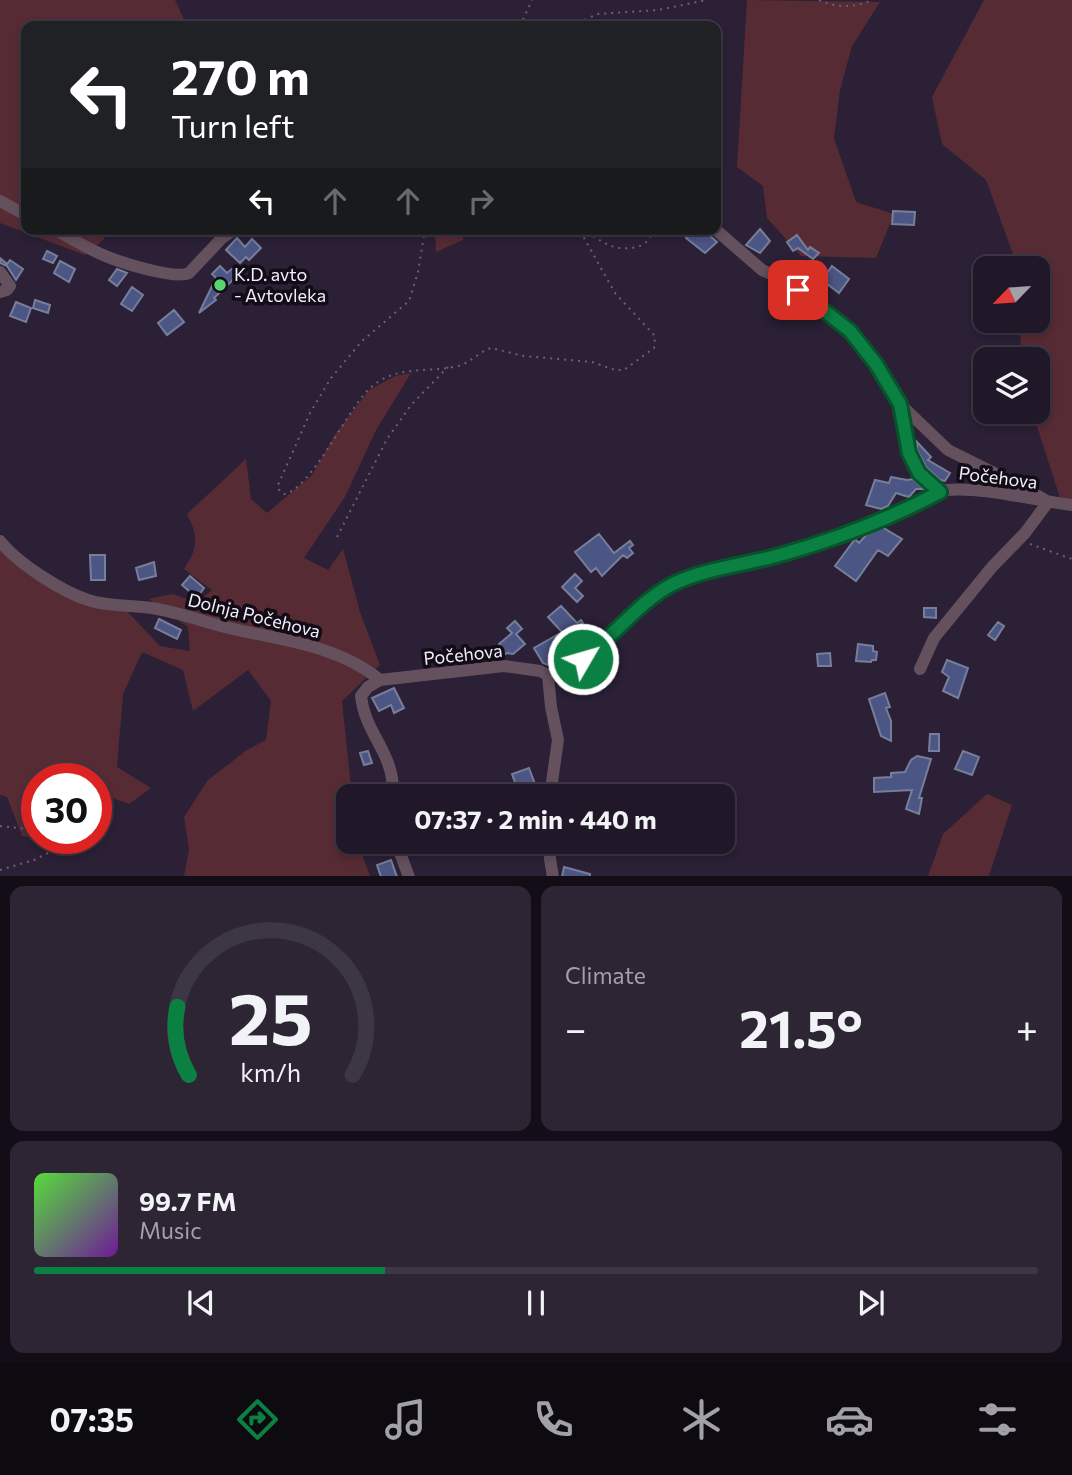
<!DOCTYPE html>
<html lang="en">
<head>
<meta charset="utf-8">
<style>
	body { margin:0; font-family:Commissioner,sans-serif; background:#2d2534; color:#f1f3f6; height:100vh; display:flex; flex-direction:column; font-size:26px; white-space:nowrap }
	* { box-sizing:border-box; margin:0 }
	p { font-size:23px; color:#a2a0a8 }
	.icon { flex:none; width:38px; height:38px; fill:none; stroke:currentColor; stroke-width:2; stroke-linecap:round; stroke-linejoin:round }
	.map { position:relative; height:876px; overflow:hidden }
	.drawer { display:flex; flex-direction:column; gap:10px; padding:10px; background:#120d16; flex:1 }
	.drawer>* { flex:none }
	.hud { position:absolute; left:21px; top:21px; width:700px; height:214px; border-radius:14px; box-shadow:0 4px 10px #0003,0 0 0 2px #3d3745; background:#202124; color:#fff; overflow:hidden }
	.needle { width:46px; rotate:245deg }
	.controls { position:absolute; left:973px; top:256px; display:grid; gap:14px }
	.controls a { display:grid; place-items:center; width:77px; height:77px; border-radius:14px; background:#201828; box-shadow:0 4px 10px #0003,0 0 0 2px #3d3745; font-size:35px }
	.speed { position:absolute; left:21px; top:763px; display:flex; gap:14px; font-size:35px; font-weight:700; text-align:center }
	.speed>* { display:grid; place-content:center; width:91px; height:91px; border-radius:50%; background:#201828; box-shadow:0 4px 10px #0003,0 0 0 2px #3d3745; line-height:1 }
	.speed .limit { border:10px solid #d22; background:#fff; color:#111 }
	.pin { position:absolute; display:grid; place-items:center; width:60px; height:60px; color:#fff; margin:-30px; border-radius:14px; box-shadow:0 4px 10px #0006 }
	.me { position:absolute; width:77px; margin:-38px; rotate:52deg; stroke-linejoin:round; filter:drop-shadow(0 0 5px #0008) }
	.turn { display:flex; align-items:center; gap:24px; height:147px; padding:0 35px; font-size:32px }
	.turn .icon { width:91px; height:91px; stroke-width:2.5 }
	.turn b { display:block; font-size:49px; line-height:60px }
	.lanes { display:flex; align-items:center; height:66px; padding:0 35px; background:#0003; justify-content:center; gap:35px; direction:ltr }
	.lanes .off { opacity:.35 }
	.big { font-size:52px; font-weight:700; line-height:1.1 }
	.drawer .tile { flex:1; display:flex; flex-direction:column; justify-content:center; gap:10px; min-width:0; padding:0 24px; border-radius:14px; background:#2d2534 }
	.drawer .dial { align-items:center; gap:0 }
	.dial svg { height:182px; overflow:visible; fill:none; stroke:#3d3745; stroke-width:7; stroke-linecap:round; text-anchor:middle }
	.dial text { fill:#f1f3f6; stroke:none }
	.song { display:flex; align-items:center; gap:21px }
	.cover { width:84px; height:84px; border-radius:10px; background:linear-gradient(135deg,hsl(110 70% 55%),hsl(280 70% 35%)) }
	.played { height:7px; border-radius:4px; background:linear-gradient(90deg,#0b8043 35%,#3d3745 35%) }
	.keys { display:flex; justify-content:space-around; direction:ltr }
	.heat { display:flex; justify-content:space-between; align-items:center; font-size:38px; direction:ltr }
	.drawer .tiles { flex:1; display:grid; gap:10px; grid-template-columns:1fr 1fr }
	.tile:last-child { grid-column:span 2 }
	.trip { position:absolute; left:336px; top:784px; width:399px; height:70px; border-radius:14px; background:#201828; box-shadow:0 4px 10px #0003,0 0 0 2px #3d3745; font-weight:700; line-height:70px; text-align:center }
	.tabs { display:flex; height:112px; justify-content:space-around; align-items:center; background:#0d0a10; color:#a2a0a8 }
	.tabs .icon { width:49px; height:49px }
	.tabs .active { color:#0b8043 }
	.tabs b { font-size:32px; color:#f1f3f6 }
	.map>svg:first-child { display:block }
	.green { fill:#572b33 }
	.building { fill:#4c5685; stroke:#777e9a; stroke-width:2 }
	.lines { fill:none; stroke-linecap:round; stroke-linejoin:round }
	.path { stroke:#6b6175; stroke-width:2; stroke-dasharray:2 5; stroke-linecap:butt }
	.minor { stroke:#65505e; stroke-width:12 }
	.route-casing { stroke:#07532c; stroke-width:18 }
	.route { stroke:#0b8043; stroke-width:12 }
	.poi-dot { fill:#58d570; stroke:#110c16; stroke-width:2.5 }
	.labels { text-anchor:middle; stroke-width:7; stroke-linejoin:round; paint-order:stroke }
	.poi-label { font-size:18px; fill:#f4edfc; stroke:#110c16; text-anchor:start }
	.street-label { font-size:18px; fill:#f4edfc; stroke:#110c16 }
</style>
</head>
<body>
<div class="map">
<svg width="1072" height="877" viewBox="0 0 1072 877">
	<rect width="100%" height="100%" fill="#2b2036"/>
	<path class="green" d="M0,0h175l12,26h-161v203h81l-3,10 -19,16 -85,-32z
		M747,0l133,2 -28,44 -12,44 -6,48 22,64 38,12 -18,44 -75,-2 -34,-38 -4,-32 -26,-19z
		M984,0h88v506l-10,-2 -30,-93h6v-52h-16l-3,-39h19v-52h-24l-1,-14 -27,-74 -44,-36 -10,-47z
		M435,229h29l-1,11 -27,12z
		M411,373l-35,57 -31,67 -41,61 24,12 15,-21 17,63 20,53 -38,36 10,95h-4v46h9l13,34h-186l5,-27 -5,-32 24,-37 39,-30 19,-10 5,-39 -23,-31 -55,41 -10,-41 -41,-18 -19,42 -6,73 34,21 -22,16 -33,-12v-13h-59v59l-15,-2 -15,-39 -7,-2v-251l52,39 73,26 35,37 30,5 -2,-24 -39,-28 23,-5 25,8 15,-12 -28,-21c14,-22 15,-31 3,-55l59,-55 5,40 16,14 45,-38 24,-42 33,-43 26,-14z
		M987,794l25,11 -23,71h-61l15,-42z"/>
	<path class="building" d="M893,211l22,1 -1,13 -22,-1z
		M699,229h7l3,6 8,7 -12,11 -19,-15z
		M760,229l10,12 -10,12 -14,-8z
		M797,235l11,15 2,-3 9,6 -6,6 -15,-11 -5,3 -6,-9z
		M237,238l8,9 7,-8 9,9 -12,12 -3,-3 -6,6 -14,-13z
		M47,251l10,5 -4,7 -10,-4z
		M0,258l7,6 3,-4 13,9 -7,11 -9,-14 -7,-3z
		M60,261l15,8 -6,13 -15,-9z
		M220,266l7,7 6,-5 6,6 -25,24 2,2 -17,13 17,-35 -4,-4z
		M832,266l17,13 -10,14 -17,-13z
		M117,269l10,4 -10,13 -8,-6z
		M132,287l11,8 -11,16 -11,-7z
		M35,300l15,5 -2,8 -15,-5z
		M16,302l15,6 -5,14 -16,-6z
		M174,310l10,12 -17,13 -9,-12z
		M917,442l14,15 -3,3 22,13 -5,8 -5,-1 -14,-13 -9,-17z
		M891,477l16,3 6,-1 11,10h-8l-7,8 -13,-4 -8,13 -7,3 -15,-4 9,-25 14,3z
		M882,527l20,12 -14,17 -10,-6 -22,31 -21,-15 20,-27 4,4 9,-10z
		M599,534l15,19 16,-12 3,4 -4,3 4,5 -6,5 -4,-3 -21,21 -6,-8 -5,4 -16,-20z
		M90,555h15v25h-14z
		M154,562l2,14 -17,4 -3,-12z
		M575,574l7,7 -7,7 8,8 -6,6 -15,-15z
		M190,576l14,12 -7,10 -15,-13z
		M561,606l16,17 4,-3 2,3 -15,14 8,15 -28,13 -5,-2 -9,-15 28,-16 -14,-15z
		M924,608h12v10l-12,-1z
		M159,619l22,11 -4,9 -22,-11z
		M515,621l7,8 -6,5 9,10 -12,10 -6,-1 -6,4 -5,-7 5,-4 -2,-2 13,-11 -5,-5z
		M998,622l6,4 -9,14 -7,-5z
		M858,644l15,2v5l4,1 -1,8h-4l-1,2 -15,-1z
		M830,653l1,13h-13l-1,-12z
		M947,660l21,8 -10,30 -15,-7 6,-14 -7,-5z
		M394,688l10,20 -10,5 -3,-8 -12,6 -7,-13z
		M885,693l5,14 -4,1 5,13v20l-10,-5 -12,-37z
		M930,734h9v17h-10z
		M368,751l4,12 -8,2 -4,-12z
		M963,751l16,6 -7,18 -17,-6z
		M917,756l14,3 -12,39h3l-3,16 -13,-5 6,-19 -38,2v-14l17,-1v-4l14,-1 6,-12z
		M529,768l7,19 -17,6 -7,-19z
		M391,860l6,17h-16l-4,-12z
		M564,867l26,7v3h-28z"/>
	<g class="lines">
		<path class="path" d="M819,0c20,9 35,7 54,0
			M520,26l12,-26
			M572,26l25,-12 61,-4 49,-10
			M425,229l-7,43 -9,29 -47,40 -31,37 -21,35 -32,72v4l6,5c26,-4 62,-81 83,-103 28,-28 58,-17 91,-25 12,-3 21,-14 33,-18l33,8 68,6 23,8h9l30,-22 1,-12 -40,-43 -36,-64
			M581,229c10,5 20,13 30,17 15,5 40,3 41,-17
			M337,537l50,-98 24,-34 37,-38
			M1030,544l42,15
			M0,826l37,4
			M0,870l34,-10 14,-7 4,-9 -2,-6"/>
		<path class="minor" d="M0,201l26,14
			M54,229c16,9 33,19 49,26 16,7 72,25 86,18l33,-35 13,-9
			M715,229l47,41 20,9 33,22 35,30 26,33 24,40 9,49 10,20 21,19
			M0,272l10,14 -3,4 -7,2
			M900,404l48,46 80,40 20,12 -23,31 -33,34 -58,71 -14,31
			M0,541c17,22 61,50 88,59 21,7 42,5 64,8 26,4 52,14 77,20 51,12 109,17 151,52
			M548,675l3,32 7,33 -8,56
			M393,796c2,-44 -28,-61 -32,-100l7,-9 12,-7 124,-14 36,5 8,4c56,-17 77,-66 125,-91 33,-17 73,-18 108,-30 39,-13 78,-27 116,-42 17,-6 32,-17 49,-22 41,-3 85,10 126,15
			M396,842l13,35
			M550,842v17l3,18"/>
	</g>
	<g class="lines">
		<g class="route-casing">
			<path id="route" d="M583,659c31,-23 57,-58 90,-75 31,-15 69,-19 103,-28 55,-15 113,-37 164,-64l-21,-19 -10,-20 -9,-49 -24,-40 -26,-33 -52,-41"/>
		</g>
		<use href="#route" class="route"/>
	</g>
	<circle class="poi-dot" cx="220" cy="285" r="7"/>
	<g class="labels">
		<g class="poi-label">
			<text x="234" y="281">K.D. avto<tspan x="234" dy="21">- Avtovleka</tspan></text>
		</g>
		<g class="street-label">
			<text transform="translate(998 478) rotate(7)" y="6">Počehova</text>
			<text transform="translate(254 616) rotate(14)" y="6">Dolnja Počehova</text>
			<text transform="translate(463 655) rotate(-6)" y="6">Počehova</text>
		</g>
	</g>
</svg>
<div class="controls">
<a><svg class="needle" viewBox="-14 -14 28 28"><path d="M0-13l5 13h-10z" fill="#e53935"/><path d="M0 13l5-13h-10z" fill="#a2a0a8"/></svg></a>
<a><svg class="icon" aria-label="layers" viewBox="0 0 24 24"><path d="M12 4l9 5-9 5-9-5zM3 14l9 5 9-5"/></svg></a>
</div>
<div class="speed"><div class="limit">30</div></div>
<div class="pin" style="left:798px;top:290px;background:#d93025"><svg class="icon" aria-label="arrive" viewBox="0 0 24 24"><path d="M6 21V4h12l-3 4 3 4H6"/></svg></div>
<svg class="me" style="left:583px;top:659px" viewBox="-20 -20 40 40"><circle r="17" fill="#0b8043" stroke="#fff" stroke-width="3"/><path d="M0-11L8 9 0 5-8 9z" fill="#fff"/></svg>
<div class="trip">07:37 · 2 min · 440 m</div>
<div class="hud">
<div class="turn"><svg class="icon" aria-label="left" viewBox="0 0 24 24"><path d="M17 20v-9H6M10 6l-5 5 5 5"/></svg><div><b>270 m</b>Turn left</div></div>
<div class="lanes"><svg class="icon" aria-label="left" viewBox="0 0 24 24"><path d="M17 20v-9H6M10 6l-5 5 5 5"/></svg><svg class="icon off" aria-label="ahead" viewBox="0 0 24 24"><path d="M12 20V5M6 11l6-6 6 6"/></svg><svg class="icon off" aria-label="ahead" viewBox="0 0 24 24"><path d="M12 20V5M6 11l6-6 6 6"/></svg><svg class="icon off" aria-label="right" viewBox="0 0 24 24"><path d="M7 20v-9h11M14 6l5 5-5 5"/></svg></div>
</div>
</div>
<section class="drawer">
<div class="tiles">
<div class="tile dial"><svg viewBox="0 0 100 80">
<path d="M14 69A42 42 0 1 1 86 69"/>
<path d="M14 69A42 42 0 0 1 9 39" stroke="#0b8043"/>
<text x="50" y="56" font-size="32" font-weight="700">25</text>
<text x="50" y="72" font-size="11">km/h</text>
</svg></div>
<div class="tile"><p>Climate</p>
<div class="heat"><a>−</a><b class="big">21.5°</b><a>+</a></div>
</div>
<div class="tile">
<div class="song"><i class="cover"></i><div><b>99.7 FM</b><p>Music</p></div></div>
<div class="played"></div>
<div class="keys"><svg class="icon" aria-label="previous" viewBox="0 0 24 24"><path d="M18 5L8 12l10 7zM5 5v14"/></svg><svg class="icon" aria-label="pause" viewBox="0 0 24 24"><path d="M8 5v14M16 5v14"/></svg><svg class="icon" aria-label="next" viewBox="0 0 24 24"><path d="M6 5l10 7-10 7zM19 5v14"/></svg></div>
</div>
</div>
</section>
<nav class="tabs">
<b>07:35</b>
<svg class="icon active" aria-label="directions" viewBox="0 0 24 24"><path d="M12 3l9 9-9 9-9-9zM9 14v-3h6M13 9l2 2-2 2"/></svg>
<svg class="icon" aria-label="music" viewBox="0 0 24 24"><path d="M9 18V5l10-2v13"/><circle cx="6" cy="18" r="3"/><circle cx="16" cy="16" r="3"/></svg>
<svg class="icon" aria-label="phone" viewBox="0 0 24 24"><path d="M5 4h4l2 5-3 2q2 4 5 5l2-3 5 2v4C11 20 4 13 5 4z"/></svg>
<svg class="icon" aria-label="climate" viewBox="0 0 24 24"><path d="M12 3v18M4 7l16 10M4 17L20 7"/></svg>
<svg class="icon" aria-label="car" viewBox="0 0 24 24"><path d="M5 17H2v-5l4-1 3-4h7l3 4 3 1v5h-3M9 17h6M6 11h13"/><circle cx="7" cy="17" r="2"/><circle cx="17" cy="17" r="2"/></svg>
<svg class="icon" aria-label="filters" viewBox="0 0 24 24"><path d="M4 7h16M4 17h16"/><circle cx="9" cy="7" r="2"/><circle cx="15" cy="17" r="2"/></svg>
</nav>
</body>
</html>
